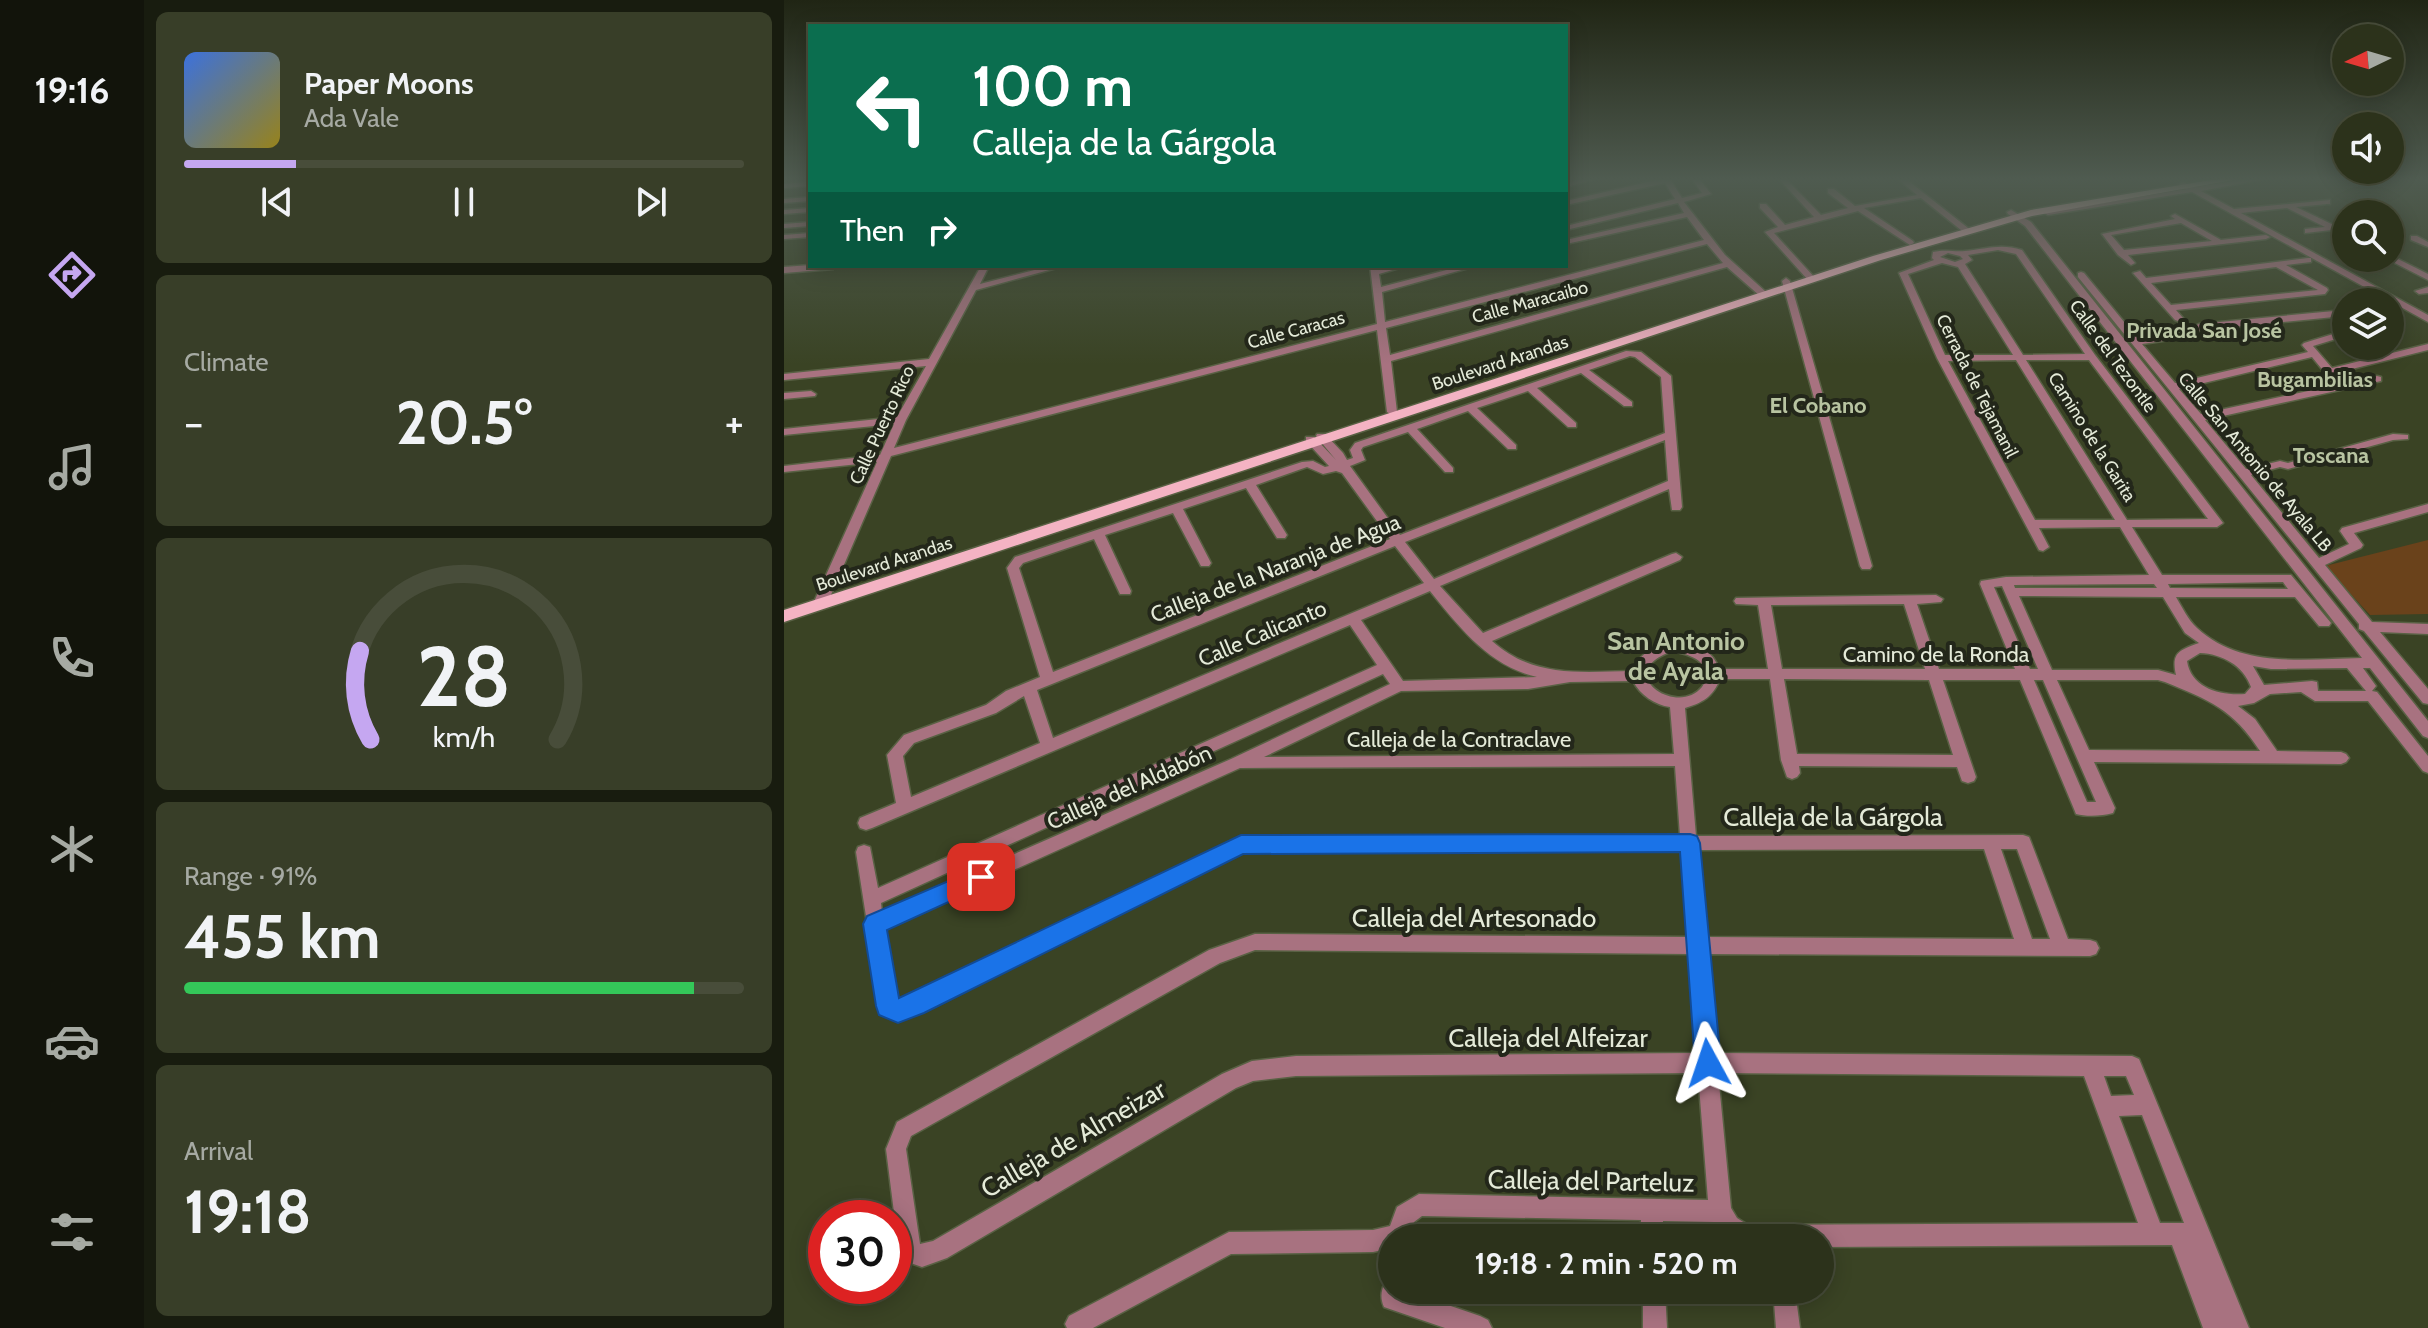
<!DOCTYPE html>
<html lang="en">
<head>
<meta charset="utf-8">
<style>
	body { margin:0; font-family:Cabin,sans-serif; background:#383e28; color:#f1f3f6; height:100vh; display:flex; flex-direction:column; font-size:30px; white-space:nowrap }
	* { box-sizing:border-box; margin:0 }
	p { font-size:26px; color:#a6aaa3 }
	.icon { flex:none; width:44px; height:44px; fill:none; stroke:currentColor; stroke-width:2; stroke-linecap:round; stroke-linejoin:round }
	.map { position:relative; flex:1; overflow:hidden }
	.drawer { display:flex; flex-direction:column; gap:12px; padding:12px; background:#181c0f; width:640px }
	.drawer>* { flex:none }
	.top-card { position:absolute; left:24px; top:24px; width:760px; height:244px; border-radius:0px; box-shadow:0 4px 20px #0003,0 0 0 2px #484d3a; background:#0b6e4f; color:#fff; overflow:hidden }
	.needle { width:52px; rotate:265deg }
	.tools { position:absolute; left:1548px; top:24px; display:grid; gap:16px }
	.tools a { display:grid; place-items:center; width:72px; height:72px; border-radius:50%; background:#2c321b; box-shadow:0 4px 20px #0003,0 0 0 2px #484d3a; font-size:40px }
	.speed { position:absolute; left:24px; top:1200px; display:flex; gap:16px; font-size:40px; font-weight:700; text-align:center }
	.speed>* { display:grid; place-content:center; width:104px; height:104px; border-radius:50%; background:#2c321b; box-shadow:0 4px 20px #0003,0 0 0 2px #484d3a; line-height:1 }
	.speed .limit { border:12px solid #d22; background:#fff; color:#111 }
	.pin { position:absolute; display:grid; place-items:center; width:68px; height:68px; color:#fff; margin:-34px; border-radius:16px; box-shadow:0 4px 12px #0006 }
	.me { position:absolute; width:88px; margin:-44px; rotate:355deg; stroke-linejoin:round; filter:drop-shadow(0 0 6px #0008) }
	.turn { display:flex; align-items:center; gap:28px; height:168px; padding:0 32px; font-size:36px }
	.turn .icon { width:104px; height:104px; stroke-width:2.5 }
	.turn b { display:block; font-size:56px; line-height:68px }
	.then { display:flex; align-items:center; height:76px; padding:0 32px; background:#0003; gap:16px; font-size:30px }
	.big { font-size:60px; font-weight:700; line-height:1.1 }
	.drawer .widget { flex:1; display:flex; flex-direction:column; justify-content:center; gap:12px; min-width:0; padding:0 28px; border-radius:12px; background:#383e28 }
	.drawer .dial { align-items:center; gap:0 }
	.dial svg { height:208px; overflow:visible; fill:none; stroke:#484d3a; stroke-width:7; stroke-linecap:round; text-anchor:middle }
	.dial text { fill:#f1f3f6; stroke:none }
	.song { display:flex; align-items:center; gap:24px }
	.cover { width:96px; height:96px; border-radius:12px; background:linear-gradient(135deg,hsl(220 70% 55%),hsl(50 70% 35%)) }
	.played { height:8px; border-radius:4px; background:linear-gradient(90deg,#c5a7f1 20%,#484d3a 20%) }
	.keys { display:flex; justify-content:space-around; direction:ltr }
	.heat { display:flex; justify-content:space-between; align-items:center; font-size:44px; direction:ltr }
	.charge { height:12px; border-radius:6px; background:linear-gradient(90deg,#34c759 91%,#484d3a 0) }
	.trip { position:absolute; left:594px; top:1224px; width:456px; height:80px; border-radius:40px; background:#2c321b; box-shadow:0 4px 20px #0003,0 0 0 2px #484d3a; font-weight:700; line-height:80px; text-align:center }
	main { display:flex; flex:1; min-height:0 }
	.dock { display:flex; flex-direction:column; width:144px; justify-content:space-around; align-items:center; background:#12140b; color:#a6aaa3 }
	.dock .icon { width:56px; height:56px }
	.dock .active { color:#c5a7f1 }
	.dock b { font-size:36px; color:#f1f3f6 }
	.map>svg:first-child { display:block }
	.green { fill:#6a421b }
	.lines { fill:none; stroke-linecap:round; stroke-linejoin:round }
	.minor-casing { stroke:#596144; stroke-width:3 }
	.major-casing { stroke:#596144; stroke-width:3 }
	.minor { fill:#a87280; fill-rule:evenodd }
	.major { fill:#f4b3c3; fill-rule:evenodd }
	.route { fill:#1a73e8; stroke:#114b97; stroke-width:2 }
	.labels { text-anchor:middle; stroke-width:8; stroke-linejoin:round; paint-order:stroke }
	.far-street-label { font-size:18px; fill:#e4ead8; stroke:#23271a }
	.far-quarter-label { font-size:22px; font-weight:bold; fill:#b8c4a1; stroke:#23271a }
	.street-label { font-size:22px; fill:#e4ead8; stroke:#23271a }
	.quarter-label { font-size:26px; font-weight:bold; fill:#b8c4a1; stroke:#23271a }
	.near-street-label { font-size:26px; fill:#e4ead8; stroke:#23271a }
</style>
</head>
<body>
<main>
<nav class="dock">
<b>19:16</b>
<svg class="icon active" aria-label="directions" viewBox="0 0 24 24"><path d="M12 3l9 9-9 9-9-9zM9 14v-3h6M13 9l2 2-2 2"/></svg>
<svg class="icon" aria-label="music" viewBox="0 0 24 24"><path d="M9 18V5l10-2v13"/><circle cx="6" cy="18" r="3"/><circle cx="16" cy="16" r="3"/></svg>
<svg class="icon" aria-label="phone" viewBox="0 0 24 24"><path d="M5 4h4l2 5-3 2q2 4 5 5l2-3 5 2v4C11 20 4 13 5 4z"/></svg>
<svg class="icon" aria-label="climate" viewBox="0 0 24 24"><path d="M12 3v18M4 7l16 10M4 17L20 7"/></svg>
<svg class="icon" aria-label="car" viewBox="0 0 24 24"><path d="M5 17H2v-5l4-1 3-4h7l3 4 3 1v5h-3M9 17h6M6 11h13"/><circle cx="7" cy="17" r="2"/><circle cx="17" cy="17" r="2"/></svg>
<svg class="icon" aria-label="filters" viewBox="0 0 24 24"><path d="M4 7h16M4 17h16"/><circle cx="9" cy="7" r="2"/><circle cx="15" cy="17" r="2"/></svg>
</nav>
<section class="drawer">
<div class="widget">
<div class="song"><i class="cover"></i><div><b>Paper Moons</b><p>Ada Vale</p></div></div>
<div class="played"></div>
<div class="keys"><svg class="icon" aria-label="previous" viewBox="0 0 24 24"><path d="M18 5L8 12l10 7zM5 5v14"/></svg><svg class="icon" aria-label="pause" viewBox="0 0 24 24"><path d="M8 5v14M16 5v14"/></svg><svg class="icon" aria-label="next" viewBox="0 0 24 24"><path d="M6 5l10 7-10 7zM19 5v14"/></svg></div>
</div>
<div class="widget"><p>Climate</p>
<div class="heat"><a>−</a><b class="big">20.5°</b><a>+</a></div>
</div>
<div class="widget dial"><svg viewBox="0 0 100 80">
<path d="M14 69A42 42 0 1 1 86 69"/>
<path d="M14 69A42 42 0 0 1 10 35" stroke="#c5a7f1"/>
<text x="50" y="56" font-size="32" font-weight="700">28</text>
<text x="50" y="72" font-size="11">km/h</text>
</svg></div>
<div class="widget"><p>Range · 91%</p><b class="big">455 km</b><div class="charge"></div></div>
<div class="widget"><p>Arrival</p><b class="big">19:18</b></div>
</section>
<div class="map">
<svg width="1644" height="1328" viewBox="0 0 1644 1328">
	<rect width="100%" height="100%" fill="#3a4324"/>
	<path class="green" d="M1644,540v74l-58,1 -45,-49z"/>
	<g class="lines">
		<g class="minor-casing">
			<path id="minor" d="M797,179h14l-29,8v-4z
				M877,179h9l12,19 20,-5 -10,-14h7l12,15 -27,8 41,53 41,37v4h-6l-33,-29 -336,94 6,51 -5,3 -5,-3 -10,-82 -486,126 -64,148 -7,5 -7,-5 64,-142 -93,10v-6l96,-11 14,-31 -110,11v-6l113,-12 29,-51 -142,14v-6l145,-15 52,-93h8l-9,18 70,-18h14l-88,24 -70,130 -12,28 483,-124 -7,-58h8l1,3 27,-3 -27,8 2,13 81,-21h14l-94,26 3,30 319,-82 -17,-23 -121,27v-4l118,-27 -6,-10 -112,27v-4l109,-27 -10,-16 -99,22v-4zM923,244l16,19 -333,92 -4,-27z
				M995,179h7l35,36 27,-7 -20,-15v-4h6l21,17 62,-11 -19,-16h8l67,53 -7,2 -45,-36 -57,10 49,33 1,2 -4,2 -52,-34 -84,22 41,45 -7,2 -43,-48 13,-5 -18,-19v-4h6l19,21 29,-8z
				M1462,179h18l-63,12 33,18 96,-9v4h-3l-31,3 50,24v5l-14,-6 -27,3v-4l20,-2 -38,-19 -46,5 187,102v7l-236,-130 -144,23 -4,-2 142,-24 -7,-5 4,-2 12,5z
				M1640,179h4v3z
				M26,182v4l-26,2v-4z
				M26,197v4l-26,2v-4z
				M26,208v4l-26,2v-4z
				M1227,210l20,12 397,499v17l-5,-2 -53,-68h-7l13,18 -4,5 5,1 51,64v17l-5,-2 -55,-70h-53l-14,-9 -31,2 -16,9 -16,3 17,13 22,32 64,1 5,2 3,4 -3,4 -5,2 -247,-2 21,46 -2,5c-11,3 -26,4 -37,1l-2,-5 -54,-129h-77l33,97 -2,4 -6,2 -6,-2 -5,-14 -158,-1 1,7 -3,4 -5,2 -5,-2 -6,-17 -11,-81h-50c-7,18 -18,24 -35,29l11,128 327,-1 6,2 2,5 37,97 22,1 6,2 3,6 -3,6 -6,2 -383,-2 9,99 416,3 7,3 110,269h-46l-31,-83 -352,2v-9h-92l-7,-4 -7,-12 -51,-1v17h-22v-18l-219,-4 -8,6 -6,16h-16v10l-19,4 -142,2 -138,74h-26l-2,-4 4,-8 160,-84 144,-2 17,-4 7,-19 22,-13 289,6 -10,-127 -402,3 -43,5 -17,7 -289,170 -25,9 -20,-7 -3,-8 -13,-103 11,-27 312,-172 46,-16 433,3 -7,-87 -438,1 -338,167 -7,2 -17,-7 -25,-161 2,-5 6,-2 6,2 8,41 499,-223 -27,-40 -478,203 -6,2 -6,-2 -2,-5 2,-5 36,-15 -9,-48 17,-20 82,-30 20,-14 34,-14 -33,-109 8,-11 287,-95 11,-1 12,6 4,-1 -23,-25v-4h8l22,23 -20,-24 1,-2h8l18,19 4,7 6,-2 -3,-8 5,-7 271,-92 15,1 30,24 11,131 -2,3h-8l-3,-21 -229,97 43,47 189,-79 4,-1 6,4 -2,3 -188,81c41,37 88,31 140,30 15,-37 76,-38 87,-2h49l-10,-64 -22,-1 -2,-3 2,-3 200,-3 7,4 -2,3 -24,2 22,65h76l-35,-85 1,-3 25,-4 143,-2 -29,-48 -81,1 10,19 -6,4 -4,-1 -102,-192 -38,-85 35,-13 -2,-2 1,-6c13,-3 20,0 32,-1 21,-2 36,-8 57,-1l73,105 128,168 -6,4h-85l30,48h129l40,48 -2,3h-10l-24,-29h-119c6,10 12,23 21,31 44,41 109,31 165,30l-337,-432 -17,-12 -1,-2zM1214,250l18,4 69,100 -62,1 -58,-91 7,-4 -4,-5zM1164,253l12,3 3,3 -8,3 -15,-5zM1158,263l16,4 55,88h-68l-37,-81zM846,356l5,1 26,20 4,56 -265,102 -50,-69 15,-6 -4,-10 2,-3 45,-15 37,40h8v-4l-36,-39 51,-18 40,38h8v-4l-39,-37 51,-17 40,36h8v-4l-39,-35 44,-15 43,33h8v-4l-43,-32zM1232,360l99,160h-80l-87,-159zM1242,360h63l119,159 -81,1zM881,440l3,41 -234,98 -29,-37zM523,467l16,7 13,-3 6,2 48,66 -337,133 -34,-104 4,-5 71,-24 26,55h10l1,-3 -26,-56 68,-22 28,53h8l2,-3 -28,-54 63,-21 31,50h8l2,-3 -31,-50zM611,546l29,37 -371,155 -16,-48zM1499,582l5,7 -118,-1 -2,-4zM1370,584l3,4h-142l-1,-3zM1218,586l36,83h-8l-36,-82zM646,591c29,36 59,75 107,86l-134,4 -42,-61zM1235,596l144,1 22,36 14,10c-20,7 -28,10 -23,32l-18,-5h-106zM1120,604l21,65h-143l-11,-64zM889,651c12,3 27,6 32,18 3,6 1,12 -3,18 -25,31 -92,-15 -29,-36zM1416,653c22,1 43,12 51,34l-6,7c-25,2 -54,-6 -58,-33zM1469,666l18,3 76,-1 19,23h-48l-1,-9 -5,-1 -48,4zM599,674l7,10 -159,75 -349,153 -1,-9zM1000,679l145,1 24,75 -156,-1zM1250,680h9l53,122h-9zM1273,680h101l7,2c44,18 68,27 95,69l-171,-1zM849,681c7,14 22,24 37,26l4,47 -410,3 137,-66 127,-2 42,-7zM240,696l16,47 -129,54 -8,-41 11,-13 82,-30zM891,766l5,70 -439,1 -344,163 -12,-72 355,-160zM1200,849l30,90 -308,-2 -8,-87zM1217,849h16l33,90h-18zM471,950l434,4 8,99 -401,3 -44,5 -30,13 -289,167 -13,3 -14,-95 5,-13 309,-173zM934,1073l366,3 54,147 -390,2 -11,-7 -6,-10zM1320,1076h22l8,19 -23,1zM1358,1115l42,108h-24l-41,-107z
				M1391,214l46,26 45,-5 4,2 -4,2 -138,16 7,8 -4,2 -13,-10 -16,-21 73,-15 -4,-3zM1397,223l31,18 -88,9 -13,-15z
				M26,222v4l-26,2v-4z
				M26,233v4l-26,2v-4z
				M1627,236h6l11,6v5l-17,-7z
				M1606,255l38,19v6l-41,-21 3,-1z
				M1524,258h3v4l-25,3 41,23 1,2 -3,4 -149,16 7,8 -5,3 -3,-1 -42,-47 7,-2 6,7zM1492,267l42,23 -147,15 -20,-22z
				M26,265v1h27l-4,3 -49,4v-6z
				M1297,272l3,1 54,66 43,-6 18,-9 135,-13 5,3 -5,3 -133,13 -18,8 -41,6 33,39 133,-31 -6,-7 2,-2 42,-13v6l-33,10 19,22 96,-24v6l-92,23 16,8 25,-5 4,1v4l-176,39 41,49 34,-8 8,2 105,-29 15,1v4l-15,1 -105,29 -8,-2 -29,8 68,83 30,-14 -9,-13 2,-3 86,-24v8l-74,21 9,12 -2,3 -36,17 47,57 56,2v10l-48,-2 48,57v15l-5,-1 -59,-72 -5,-2v-5l-281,-347v-4zM1528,357l18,22 11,5 -140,30 -22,-25z
				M1002,278l4,3 82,285 -2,3h-8l-2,-3 -78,-285z
				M1644,287v6l-9,1 -4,-3z
				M27,391l5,3 -1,2 -31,3v-6z
				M608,1279v11h12l76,26 8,4 4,8h-47l-61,-21c-4,-9 -3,-16 1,-25z
				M859,1290h22l2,38h-24z
				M989,1290h22l5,38h-24z"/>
		</g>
		<g class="major-casing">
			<path id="major" d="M1433,179h22l-207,37 -151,44 -1097,362v-12l1089,-354 158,-46z"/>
		</g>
		<use href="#minor" class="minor"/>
		<use href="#major" class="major"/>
	</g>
	<linearGradient id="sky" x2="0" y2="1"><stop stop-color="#202514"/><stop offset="0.49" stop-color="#4f5b50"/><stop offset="1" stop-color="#4f5b50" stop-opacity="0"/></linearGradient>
	<rect width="1644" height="365" fill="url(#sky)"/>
	<path class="route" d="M906,834l7,2 3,7 21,220 -4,9 -9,4 -9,-4 -4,-9 -15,-211 -437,2 -319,159 -26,10 -19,-8 -3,-9 -13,-82 4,-8 114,-49 7,3 4,7 -4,7 -101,46 12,68 342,-163z"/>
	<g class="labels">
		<g class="far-street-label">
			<text transform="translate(746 302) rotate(-15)" y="6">Calle Maracaibo</text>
			<text transform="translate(512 330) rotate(-15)" y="6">Calle Caracas</text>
			<text transform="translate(1329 356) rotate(54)" y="6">Calle del Tezontle</text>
			<text transform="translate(716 363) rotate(-18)" y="6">Boulevard Arandas</text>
			<text transform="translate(1193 386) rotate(63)" y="6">Cerrada de Tejamanil</text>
			<text transform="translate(98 425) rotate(-65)" y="6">Calle Puerto Rico</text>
			<text transform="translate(1308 437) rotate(58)" y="6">Camino de la Garita</text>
			<text transform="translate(1471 462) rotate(50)" y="6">Calle San Antonio de Ayala LB</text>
			<text transform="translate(100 564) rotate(-18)" y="6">Boulevard Arandas</text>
		</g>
		<g class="far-quarter-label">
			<text x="1420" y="338">Privada San José</text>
			<text x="1531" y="387">Bugambilias</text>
			<text x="1034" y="413">El Cobano</text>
			<text x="1547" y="463">Toscana</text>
		</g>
		<g class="street-label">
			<text transform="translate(491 568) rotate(-21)" y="8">Calleja de la Naranja de Agua</text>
			<text transform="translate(478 633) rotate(-23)" y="8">Calle Calicanto</text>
			<text x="1152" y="662">Camino de la Ronda</text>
			<text x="675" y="747">Calleja de la Contraclave</text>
			<text transform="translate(345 787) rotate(-24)" y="8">Calleja del Aldabón</text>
		</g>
		<g class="quarter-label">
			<text x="892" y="650">San Antonio<tspan x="892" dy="30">de Ayala</tspan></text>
		</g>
		<g class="near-street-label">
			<text x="1049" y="826">Calleja de la Gárgola</text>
			<text x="690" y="927">Calleja del Artesonado</text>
			<text x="764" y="1047">Calleja del Alfeizar</text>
			<text transform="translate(289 1139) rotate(-30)" y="9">Calleja de Almeizar</text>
			<text transform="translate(807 1181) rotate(1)" y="9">Calleja del Parteluz</text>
		</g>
	</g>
</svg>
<div class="tools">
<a><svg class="needle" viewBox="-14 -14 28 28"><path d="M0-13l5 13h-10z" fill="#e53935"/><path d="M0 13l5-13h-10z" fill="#a6aaa3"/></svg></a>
<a><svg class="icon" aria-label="sound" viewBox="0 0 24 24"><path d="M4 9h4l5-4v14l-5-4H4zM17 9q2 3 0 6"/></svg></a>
<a><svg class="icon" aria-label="search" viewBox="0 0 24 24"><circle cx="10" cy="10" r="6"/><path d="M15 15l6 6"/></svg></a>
<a><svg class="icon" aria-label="layers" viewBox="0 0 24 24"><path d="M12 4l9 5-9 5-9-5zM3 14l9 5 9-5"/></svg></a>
</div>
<div class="speed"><div class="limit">30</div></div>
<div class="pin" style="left:197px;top:877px;background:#d93025"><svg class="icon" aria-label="arrive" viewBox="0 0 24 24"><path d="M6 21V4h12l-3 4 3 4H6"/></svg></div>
<svg class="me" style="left:924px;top:1063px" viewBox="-20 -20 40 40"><path d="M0-17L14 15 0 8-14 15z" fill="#1a73e8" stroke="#fff" stroke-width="4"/></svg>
<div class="trip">19:18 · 2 min · 520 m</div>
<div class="top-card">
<div class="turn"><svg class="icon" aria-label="left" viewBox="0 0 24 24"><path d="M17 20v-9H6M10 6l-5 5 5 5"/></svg><div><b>100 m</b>Calleja de la Gárgola</div></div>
<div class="then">Then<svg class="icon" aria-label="right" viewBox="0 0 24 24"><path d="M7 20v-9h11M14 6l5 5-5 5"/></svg></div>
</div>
</div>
</main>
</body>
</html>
